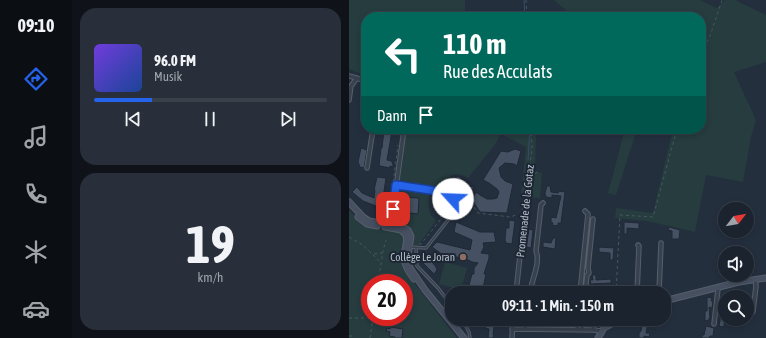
<!DOCTYPE html>
<html lang="de">
<head>
<meta charset="utf-8">
<style>
	body { margin:0; font-family:"Asap Condensed",sans-serif; background:#282f3a; color:#f1f3f6; height:100vh; display:flex; flex-direction:column; font-size:15px; white-space:nowrap }
	* { box-sizing:border-box; margin:0 }
	p { font-size:13px; color:#a0a4aa }
	.icon { flex:none; width:22px; height:22px; fill:none; stroke:currentColor; stroke-width:2; stroke-linecap:round; stroke-linejoin:round }
	.map { position:relative; flex:1; overflow:hidden }
	.side { display:flex; flex-direction:column; gap:8px; padding:8px; background:#0f1319; width:277px }
	.side>* { flex:none }
	.guide { position:absolute; left:12px; top:12px; width:345px; height:122px; border-radius:16px; box-shadow:0 2px 6px #0003,0 0 0 1px #39404a; background:#00695c; color:#fff; overflow:hidden }
	.needle { width:26px; rotate:59deg }
	.tools { position:absolute; left:369px; top:202px; display:grid; gap:8px }
	.tools a { display:grid; place-items:center; width:36px; height:36px; border-radius:50%; background:#1b232e; box-shadow:0 2px 6px #0003,0 0 0 1px #39404a; font-size:20px }
	.speed { position:absolute; left:12px; top:274px; display:flex; gap:8px; font-size:20px; font-weight:700; text-align:center }
	.speed>* { display:grid; place-content:center; width:52px; height:52px; border-radius:50%; background:#1b232e; box-shadow:0 2px 6px #0003,0 0 0 1px #39404a; line-height:1 }
	.speed .limit { border:6px solid #d22; background:#fff; color:#111 }
	.pin { position:absolute; display:grid; place-items:center; width:34px; height:34px; color:#fff; margin:-17px; border-radius:8px; box-shadow:0 2px 6px #0006 }
	.me { position:absolute; width:44px; margin:-22px; rotate:295deg; stroke-linejoin:round; filter:drop-shadow(0 0 3px #0008) }
	.turn { display:flex; align-items:center; gap:14px; height:84px; padding:0 16px; font-size:18px }
	.turn .icon { width:52px; height:52px; stroke-width:2.5 }
	.turn b { display:block; font-size:28px; line-height:34px }
	.then { display:flex; align-items:center; height:38px; padding:0 16px; background:#0003; gap:8px; font-size:15px }
	.side .card { flex:1; display:flex; flex-direction:column; justify-content:center; gap:6px; min-width:0; padding:0 14px; border-radius:16px; background:#282f3a }
	.side .dial { align-items:center; gap:0 }
	.dial b { font-size:52px; line-height:1 }
	.song { display:flex; align-items:center; gap:12px }
	.cover { width:48px; height:48px; border-radius:6px; background:linear-gradient(135deg,hsl(260 70% 55%),hsl(220 70% 35%)) }
	.played { height:4px; border-radius:2px; background:linear-gradient(90deg,#2563eb 25%,#39404a 25%) }
	.keys { display:flex; justify-content:space-around; direction:ltr }
	.trip { position:absolute; left:96px; top:286px; width:226px; height:40px; border-radius:16px; background:#1b232e; box-shadow:0 2px 6px #0003,0 0 0 1px #39404a; font-weight:600; line-height:40px; text-align:center }
	main { display:flex; flex:1; min-height:0 }
	.menu { display:flex; flex-direction:column; width:72px; justify-content:space-around; align-items:center; background:#0b0e12; color:#a0a4aa }
	.menu .icon { width:28px; height:28px }
	.menu .on { color:#2563eb }
	.menu b { font-size:18px; color:#f1f3f6 }
	.map>svg:first-child { display:block }
	.green { fill:#263c3f; fill-rule:evenodd }
	.lines { fill:none; stroke-linecap:round; stroke-linejoin:round }
	.stream { stroke:#394c67; stroke-width:1 }
	.building { fill:#455162; stroke:#1f2835 }
	.lane-casing { stroke:#565f6c; stroke-width:3.5 }
	.street-casing { stroke:#565f6c; stroke-width:5.5 }
	.secondary-casing { stroke:#565f6c; stroke-width:7 }
	.path { stroke:#44595c; stroke-width:1; stroke-dasharray:3 3; stroke-linecap:butt }
	.lane { stroke:#38414e; stroke-width:1.5 }
	.street { stroke:#38414e; stroke-width:3.5 }
	.secondary { stroke:#465061; stroke-width:5 }
	.route-casing { stroke:#184099; stroke-width:10 }
	.route { stroke:#2563eb; stroke-width:7 }
	.education-dot { fill:#8d6e63; stroke:#1d2633; stroke-width:1.5 }
	.labels { text-anchor:middle; stroke-width:4; stroke-linejoin:round; paint-order:stroke }
	.street-label { font-size:11px; fill:#b4bcc9; stroke:#1d2633 }
	.poi-label { font-size:11px; fill:#b4bcc9; stroke:#1d2633; text-anchor:end }
</style>
</head>
<body>
<main>
<nav class="menu">
<b>09:10</b>
<svg class="icon on" aria-label="directions" viewBox="0 0 24 24"><path d="M12 3l9 9-9 9-9-9zM9 14v-3h6M13 9l2 2-2 2"/></svg>
<svg class="icon" aria-label="music" viewBox="0 0 24 24"><path d="M9 18V5l10-2v13"/><circle cx="6" cy="18" r="3"/><circle cx="16" cy="16" r="3"/></svg>
<svg class="icon" aria-label="phone" viewBox="0 0 24 24"><path d="M5 4h4l2 5-3 2q2 4 5 5l2-3 5 2v4C11 20 4 13 5 4z"/></svg>
<svg class="icon" aria-label="climate" viewBox="0 0 24 24"><path d="M12 3v18M4 7l16 10M4 17L20 7"/></svg>
<svg class="icon" aria-label="car" viewBox="0 0 24 24"><path d="M5 17H2v-5l4-1 3-4h7l3 4 3 1v5h-3M9 17h6M6 11h13"/><circle cx="7" cy="17" r="2"/><circle cx="17" cy="17" r="2"/></svg>
</nav>
<section class="side">
<div class="card">
<div class="song"><i class="cover"></i><div><b>96.0 FM</b><p>Musik</p></div></div>
<div class="played"></div>
<div class="keys"><svg class="icon" aria-label="previous" viewBox="0 0 24 24"><path d="M18 5L8 12l10 7zM5 5v14"/></svg><svg class="icon" aria-label="pause" viewBox="0 0 24 24"><path d="M8 5v14M16 5v14"/></svg><svg class="icon" aria-label="next" viewBox="0 0 24 24"><path d="M6 5l10 7-10 7zM19 5v14"/></svg></div>
</div>
<div class="card dial"><b>19</b><p>km/h</p></div>
</section>
<div class="map">
<svg width="417" height="338" viewBox="0 0 417 338">
	<rect width="100%" height="100%" fill="#242f3e"/>
	<path class="green" d="M0,0h116v17h-99v59l-17,-7z
		M205,0h146l17,8 8,-8h10l31,15v47l-32,10 22,48 -5,17 -8,45 -37,-7 -11,57 -48,-11 -32,-3 1,-10 37,5 20,-84h28v-112h-131v-3l-15,-13z
		M57,129h122v3l8,3 -1,36 7,2 -2,25 -19,-1 5,-50 -25,-13 -7,12 -26,32c-14,-7 -19,-3 -26,10l-43,-8z
		M276,129h12l-21,66 -8,-2z
		M49,188l32,5c-1,10 -4,19 5,26v3l-17,24 -5,-2 -19,-22z
		M0,210l17,17 33,4 6,6 -4,26 3,7 53,68h-108zM21,283h34v34h-34z
		M96,262l22,6 -6,22 -22,-6z"/>
	<g class="lines">
		<path class="stream" d="M175,0l1,17
			M179,160l2,-31
			M174,195l4,-30"/>
	</g>
	<path class="building" d="M37,129l6,2 -5,29 5,1v2l1,1v3l-3,-1v2l-10,-2 -1,-1 2,-17h1l2,-18 2,1z
		M12,148l6,2 -3,18 -4,-1 -2,-5z
		M166,149l6,2 -4,15 -3,-2 -9,-1 -6,5 2,9 4,4 8,3 -6,29 -27,-1 -8,-12 4,-8 4,3 7,4h6l4,-1 2,-6 -2,-3 -8,-6 -6,-3 18,-29 7,1z
		M28,177l9,1 -3,20v1l5,1 -2,10 -10,-1v-3l-13,-5 -11,-9 5,-5 5,6 12,5 1,-8h-1z
		M198,186h3l1,6 7,1 1,-2 6,1 -4,31h-3v3l-6,-1 1,-2 -2,-1v-5l5,1 5,-22 -9,-1v3l-6,-1 -1,-4z
		M53,197l17,1 -1,16 -17,-2z
		M160,220l6,1 -3,23 -6,-1 -1,-3 1,-12h3z
		M107,222l24,10h14l2,10 -13,1 1,4 -3,6 8,1v4l-5,16h2l-4,19h-15l5,-19h2v-6l4,-5 -6,-1 -4,-2 -24,-6 -1,1 -11,-8 5,-5 33,8 2,-10 -18,-8z
		M275,222l15,1v6l-12,-1v6h-3z
		M320,227l11,3 -1,9h-7v-8l-4,-1z
		M180,229l4,1 -2,18 -5,-1z
		M204,238h3l-1,11 -12,-2v-5l8,1z
		M250,247l15,1 -1,12h-3v-7l-11,-1z
		M73,258l4,4 3,-4 7,9 1,3 -3,4 -14,-14z
		M243,275h4v5l15,-1v4l-20,1 -1,-4h3z
		M358,297l5,1 -1,3h2l-1,7 -3,-1 1,11h-1v2l-4,1v-10h2z
		M374,305h2l-1,22 -5,-1z
		M294,319h7v4h-2l-2,10h4l-1,4 -5,-1v2h-5v-5l2,-2z
		M137,324l8,2 -1,9h1l-1,3h-5l1,-9 -4,-1z
		M357,326l8,2 -1,8h-3l-1,2h-7v-3h2z
		M42,327l12,2 -1,9h-7v-1l-6,-1 1,-4 -4,-1 1,-3 3,1z"/>
	<g class="lines">
		<g class="lane-casing">
			<path id="lane" d="M48,186l43,6c5,1 12,1 15,6l-12,12h-3l-3,-2 1,-16
				M96,193c2,-7 7,-13 13,-14l6,4 -6,10 -5,2
				M61,247l16,1 23,-29 4,-1
				M67,249l1,17 21,22 14,18
				M113,319l7,13 1,6"/>
		</g>
		<g class="street-casing">
			<path id="street" d="M0,76l17,5
				M0,100l2,-14 6,-8
				M18,168l6,-39
				M42,225l13,-96
				M167,293l10,-94
				M181,293c1,-12 11,-30 6,-42l5,-46 2,-2
				M231,293l8,-79 -3,-3
				M236,293l2,-18 2,-2 -1,-5 5,-49
				M288,293l2,-47 -1,-1
				M310,293l2,-50
				M404,312l3,-26 -1,-7
				M233,319v10
				M365,324l4,-35 -1,-2
				M163,329l81,1 8,1
				M176,329l1,-10
				M228,330l1,-11
				M244,330l1,-11
				M163,338l1,-19"/>
		</g>
		<g class="secondary-casing">
			<path id="secondary" d="M0,202l14,15 6,4 32,5 7,4 3,6 -3,21 2,11 15,22 39,48
				M9,217l9,7 10,2
				M36,227l16,3 5,5c2,7 -1,13 -2,20 -1,9 5,17 10,24
				M315,301l75,-19 27,-4
				M249,338l6,-10 17,-9"/>
		</g>
		<path class="path" d="M177,0l1,17
			M352,53l9,-17 12,-36
			M180,176l9,-4
			M51,182l33,5v2
			M111,196l11,7 7,10 32,4 6,-2
			M178,196l5,-49 -1,-18
			M90,197l11,1
			M109,198l9,-11 6,1
			M42,200l7,-55
			M38,219l2,-10
			M0,237l14,8 18,18
			M70,244h2l31,-39
			M25,254l8,-1
			M29,283l5,-32 3,-11
			M267,293l4,-78 33,2 24,-88
			M0,318h15l6,-2
			M0,336h3v2
			M21,338l3,-21"/>
		<use href="#lane" class="lane"/>
		<use href="#street" class="street"/>
		<use href="#secondary" class="secondary"/>
	</g>
	<g class="lines">
		<g class="route-casing">
			<path id="route" d="M44,209l3,-24c11,2 53,6 59,13l-2,1"/>
		</g>
		<use href="#route" class="route"/>
	</g>
	<circle class="education-dot" cx="114" cy="257" r="4"/>
	<g class="labels">
		<g class="street-label">
			<text transform="translate(176 211) rotate(-84)" y="4">Promenade de la Gotaz</text>
		</g>
		<g class="poi-label">
			<text x="106" y="261">Collège Le Joran</text>
		</g>
	</g>
</svg>
<div class="tools">
<a><svg class="needle" viewBox="-14 -14 28 28"><path d="M0-13l5 13h-10z" fill="#e53935"/><path d="M0 13l5-13h-10z" fill="#a0a4aa"/></svg></a>
<a><svg class="icon" aria-label="sound" viewBox="0 0 24 24"><path d="M4 9h4l5-4v14l-5-4H4zM17 9q2 3 0 6"/></svg></a>
<a><svg class="icon" aria-label="search" viewBox="0 0 24 24"><circle cx="10" cy="10" r="6"/><path d="M15 15l6 6"/></svg></a>
</div>
<div class="speed"><div class="limit">20</div></div>
<div class="pin" style="left:44px;top:209px;background:#d93025"><svg class="icon" aria-label="arrive" viewBox="0 0 24 24"><path d="M6 21V4h12l-3 4 3 4H6"/></svg></div>
<svg class="me" style="left:104px;top:199px" viewBox="-20 -20 40 40"><circle r="19" fill="#fff"/><path d="M0-13L10 11 0 6-10 11z" fill="#2563eb"/></svg>
<div class="trip">09:11 · 1 Min. · 150 m</div>
<div class="guide">
<div class="turn"><svg class="icon" aria-label="left" viewBox="0 0 24 24"><path d="M17 20v-9H6M10 6l-5 5 5 5"/></svg><div><b>110 m</b>Rue des Acculats</div></div>
<div class="then">Dann<svg class="icon" aria-label="arrive" viewBox="0 0 24 24"><path d="M6 21V4h12l-3 4 3 4H6"/></svg></div>
</div>
</div>
</main>
</body>
</html>
